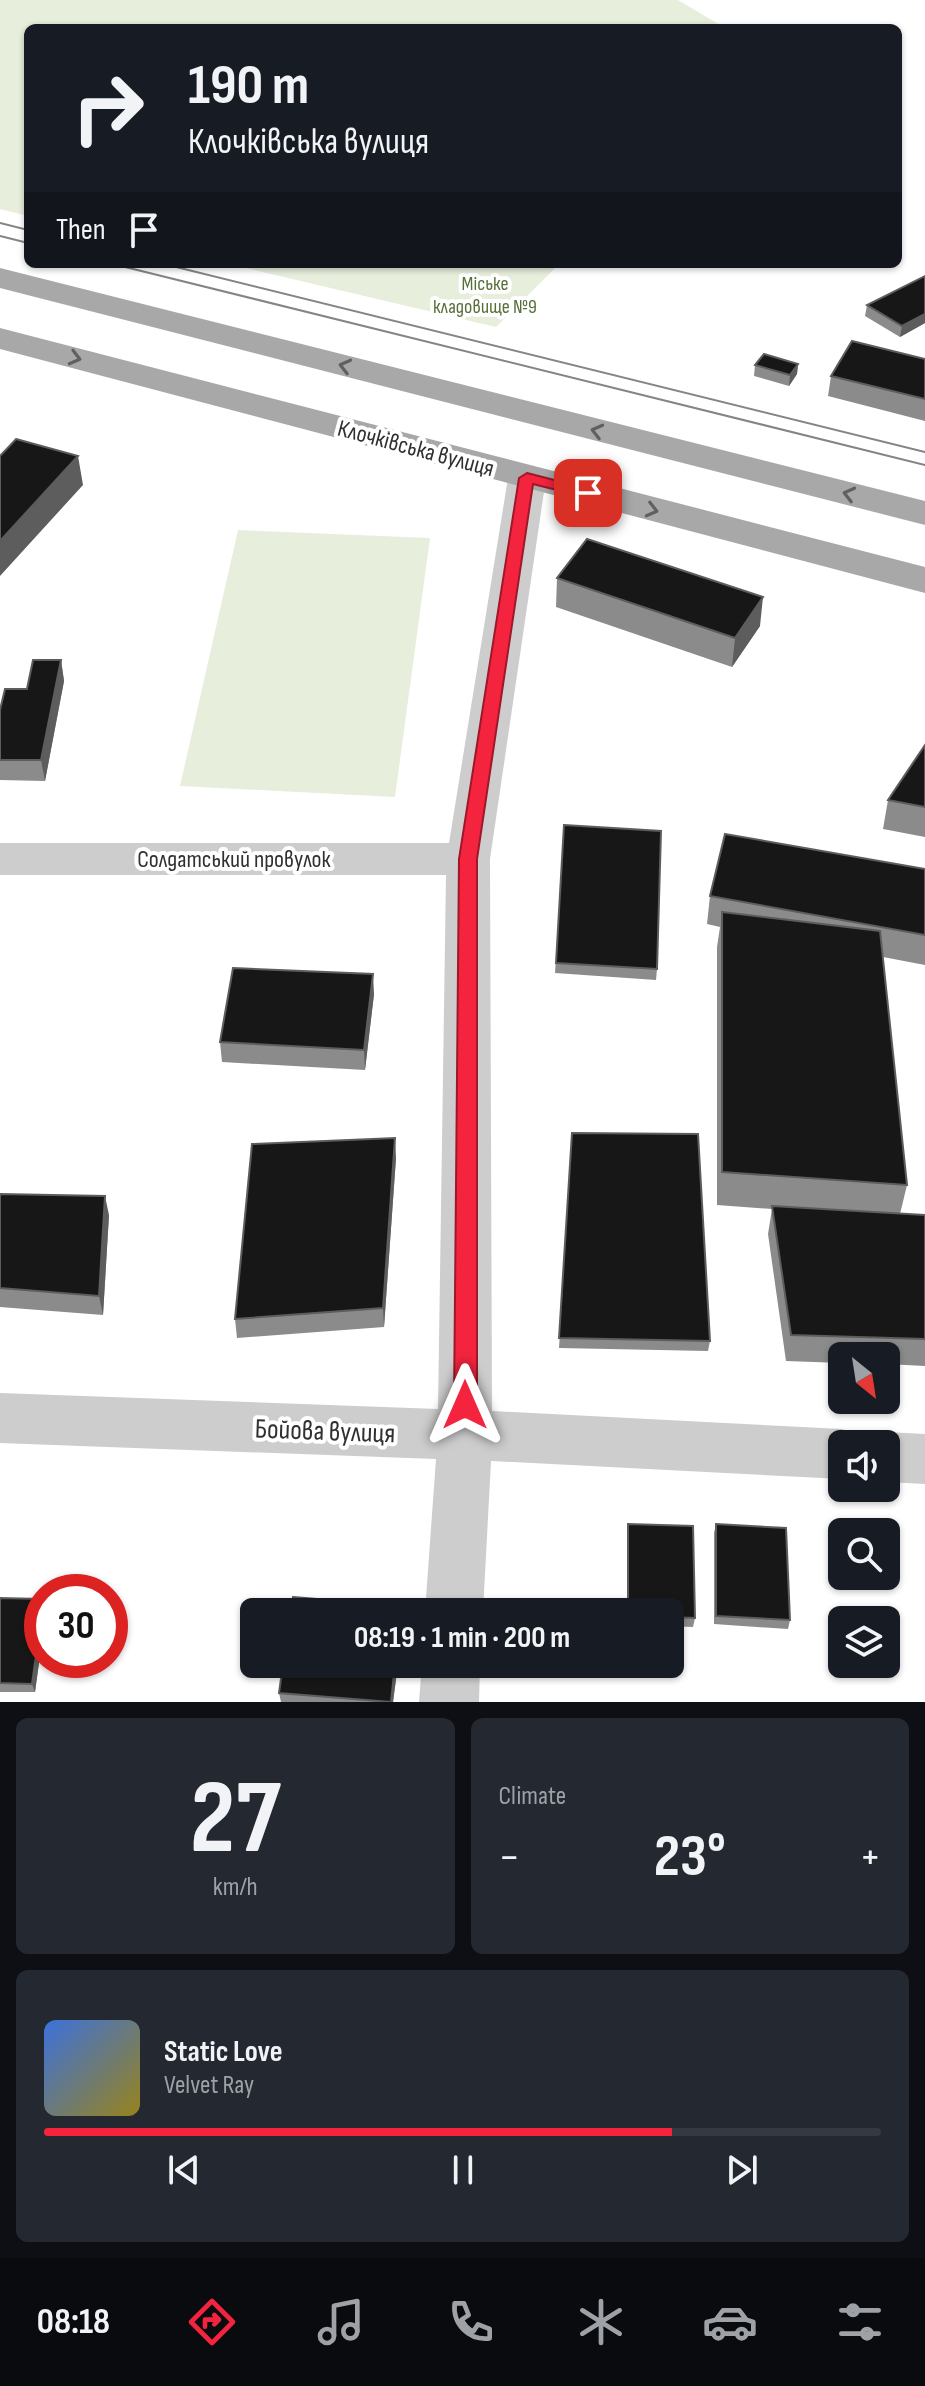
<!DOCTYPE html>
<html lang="en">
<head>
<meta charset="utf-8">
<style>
	body { margin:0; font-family:"Sofia Sans Condensed",sans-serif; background:#242831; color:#f1f3f6; height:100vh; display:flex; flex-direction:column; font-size:30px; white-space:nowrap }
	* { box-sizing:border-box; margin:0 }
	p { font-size:26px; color:#9ea1a6 }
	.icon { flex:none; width:44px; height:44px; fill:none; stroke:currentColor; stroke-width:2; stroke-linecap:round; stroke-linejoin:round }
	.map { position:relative; height:1702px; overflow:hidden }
	.panel { display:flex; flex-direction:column; gap:16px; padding:16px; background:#0d0f14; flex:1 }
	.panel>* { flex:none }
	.hud { position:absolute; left:24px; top:24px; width:878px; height:244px; border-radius:12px; box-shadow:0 2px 6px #0004; background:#171b24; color:#f1f3f6; overflow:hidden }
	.needle { width:52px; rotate:150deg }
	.fabs { position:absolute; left:828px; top:1342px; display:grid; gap:16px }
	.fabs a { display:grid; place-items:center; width:72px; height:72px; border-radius:12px; background:#171b24; box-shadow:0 2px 6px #0004; font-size:40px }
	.speed { position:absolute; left:24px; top:1574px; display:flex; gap:16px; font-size:40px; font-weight:700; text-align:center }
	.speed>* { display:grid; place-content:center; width:104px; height:104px; border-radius:50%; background:#171b24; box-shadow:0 2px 6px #0004; line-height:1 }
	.speed .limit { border:12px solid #d22; background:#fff; color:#111 }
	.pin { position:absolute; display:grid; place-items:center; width:68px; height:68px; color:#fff; margin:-34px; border-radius:16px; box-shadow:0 4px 12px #0006 }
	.me { position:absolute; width:88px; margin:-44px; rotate:0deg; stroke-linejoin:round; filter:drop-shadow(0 0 6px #0008) }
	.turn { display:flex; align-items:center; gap:28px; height:168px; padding:0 32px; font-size:36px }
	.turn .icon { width:104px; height:104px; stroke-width:2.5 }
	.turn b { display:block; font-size:56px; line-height:68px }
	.then { display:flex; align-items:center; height:76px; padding:0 32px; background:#0003; gap:16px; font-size:30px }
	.big { font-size:60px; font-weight:700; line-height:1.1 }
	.panel .card { flex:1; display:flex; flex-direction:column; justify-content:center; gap:12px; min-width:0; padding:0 28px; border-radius:12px; background:#242831 }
	.panel .dial { align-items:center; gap:0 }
	.dial b { font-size:104px; line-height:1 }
	.song { display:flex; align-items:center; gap:24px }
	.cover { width:96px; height:96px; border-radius:12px; background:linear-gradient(135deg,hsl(220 70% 55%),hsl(50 70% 35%)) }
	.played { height:8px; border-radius:4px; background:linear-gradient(90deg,#f4243f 75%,#363941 75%) }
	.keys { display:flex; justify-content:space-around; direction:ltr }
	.heat { display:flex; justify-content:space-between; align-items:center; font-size:44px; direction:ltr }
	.panel .tiles { flex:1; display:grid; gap:16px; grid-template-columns:1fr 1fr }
	.card:last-child { grid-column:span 2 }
	.trip { position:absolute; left:240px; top:1598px; width:444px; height:80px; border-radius:12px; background:#171b24; box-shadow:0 2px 6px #0004; font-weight:700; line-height:80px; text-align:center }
	.dock { display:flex; height:128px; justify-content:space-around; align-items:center; background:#090b0e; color:#9ea1a6 }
	.dock .icon { width:56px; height:56px }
	.dock .active { color:#f4243f }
	.dock b { font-size:36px; color:#f1f3f6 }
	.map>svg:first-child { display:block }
	.green { fill:#e7eedc }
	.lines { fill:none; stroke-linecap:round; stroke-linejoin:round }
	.street { fill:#cdcdcd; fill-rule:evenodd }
	.primary { fill:#a8a8a8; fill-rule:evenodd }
	.tram { stroke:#858585; stroke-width:2 }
	.wall { fill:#8b8b8b }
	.shaded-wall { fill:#5d5d5d }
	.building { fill:#171717; stroke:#5d5d5d; stroke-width:2 }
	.oneway { stroke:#606060 }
	.route { fill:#f4243f; stroke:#9f1729; stroke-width:2 }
	.labels { text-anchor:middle; stroke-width:8; stroke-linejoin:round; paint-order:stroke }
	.far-park-label { font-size:20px; fill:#567039; stroke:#fff }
	.street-label { font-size:24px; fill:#303030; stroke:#fff }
	.near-street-label { font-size:28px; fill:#303030; stroke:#fff }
</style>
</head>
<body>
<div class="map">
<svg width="925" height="1702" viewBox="0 0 925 1702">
	<rect width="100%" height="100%" fill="#fff"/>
	<path class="green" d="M0,0h678l47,28h-697v188l-28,-7z
		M229,264h330l-63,63z
		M238,530l192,8 -35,259 -215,-11z"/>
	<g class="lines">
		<path class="street" d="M527,467l13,3 6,8 -56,381 2,552 350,18 19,7 4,7 1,-4 20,-7 39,2v50l-39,-2v-38h-44v35l-351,-18 -8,151h-58l11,-153 -436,-16v-50l438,16 8,-534h-446v-32h449l59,-365 6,-8z
			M422,1664h58l-1,38h-60z"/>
		<path class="primary" d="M0,268l925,233v24l-925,-237z
			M0,328l925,239v26l-925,-244z"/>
		<path class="tram" d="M0,223l28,7
			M0,236l28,7
			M113,264l812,201
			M164,264l761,188"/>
	</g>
	<path class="wall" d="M925,276v47l-25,14 -35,-21 2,-11z
		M925,359v62l-97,-25 3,-20z
		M798,364l-1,10 -8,12 -35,-10 1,-11z
		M557,578l203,48 -28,41 -176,-60z
		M61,660l3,21 -19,100 -45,-1v-70z
		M925,745v92l-42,-8 5,-29z
		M564,825l93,144 -1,11 -101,-7z
		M925,869v96l-42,-8 24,228 -7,29 25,1v151l-39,-2v-8h-44v7l-56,-2 -18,-127 4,-25 -55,-4v-258l3,-20 -13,-3 3,-28z
		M374,994l-9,76 -143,-8 -2,-20z
		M572,1133l138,208 -2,10 -149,-3z
		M396,1158l-12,169 -147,11 -2,-19z
		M0,1194l109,21 -6,100 -103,-8z
		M628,1524l67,94 -2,9 -23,-1v-14h-43z
		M716,1524l74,96 -2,9 -74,-5v-91z
		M0,1598l42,1v42l-7,51h-35z
		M398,1664l-5,38h-112l-2,-9z"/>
	<path class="shaded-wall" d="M925,314v9l-25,14 2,-11z
		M798,364l-1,10 -8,12 1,-11z
		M78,456l5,29 -83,91v-35z
		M763,597l-3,29 -28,41 3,-29z
		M61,660l3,21 -19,100 -4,-21z
		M373,974l1,20 -9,76 -1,-20z
		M395,1138l1,20 -12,169 -1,-19z
		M105,1196l4,19 -6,100 -4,-19z
		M42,1613v28l-7,51 -3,-8z
		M395,1664h3l-5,38h-2z"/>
	<path class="building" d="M925,276v38l-23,12 -35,-21z
		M852,341l73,18v40l-94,-23z
		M764,354l34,10 -8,11 -35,-10z
		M16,439l62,17 -78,85v-85z
		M587,539l176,58 -28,41 -178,-60z
		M33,660h28l-20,100h-41v-50l5,-21h22z
		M925,745v62l-37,-7z
		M564,825l97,6 -4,138 -101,-6z
		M725,834l200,35v66l-215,-39z
		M722,912l158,19 27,254 -185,-13z
		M233,968l140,6 -9,76 -144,-8z
		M572,1133l126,1 12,207 -151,-3z
		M395,1138l-12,170 -148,11 17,-175z
		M0,1194l105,2 -6,100 -99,-8z
		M772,1206l153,9v124l-134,-4z
		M628,1524l65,2 2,92 -25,-1v-5h-42z
		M716,1524l70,4 4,92 -74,-4z
		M293,1597l108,9 -1,6h-109z
		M0,1598l42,1v14l-10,71 -32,-1z
		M283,1664h112l-4,38 -112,-9z"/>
	<defs><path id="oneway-chevron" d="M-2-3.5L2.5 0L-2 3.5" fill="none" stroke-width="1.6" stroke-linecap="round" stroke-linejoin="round" transform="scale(2)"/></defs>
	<g class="oneway">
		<use href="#oneway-chevron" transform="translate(75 358) rotate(15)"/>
		<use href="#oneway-chevron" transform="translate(345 366) rotate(-166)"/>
		<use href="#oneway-chevron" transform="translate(597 431) rotate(-166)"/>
		<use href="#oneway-chevron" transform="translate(849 494) rotate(-166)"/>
		<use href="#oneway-chevron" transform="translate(652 510) rotate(14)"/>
	</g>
	<path class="route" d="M527,473l66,17 3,3 -8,5 -55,-14 -56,375v546l-4,7 -8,3 -8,-3 -3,-7 5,-546 60,-381z"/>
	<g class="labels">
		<g class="far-park-label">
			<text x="485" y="290">Міське<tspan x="485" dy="23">кладовище №9</tspan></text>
		</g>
		<g class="street-label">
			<text transform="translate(416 448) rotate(15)" y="8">Клочківська вулиця</text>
			<text x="234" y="867">Солдатський провулок</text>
		</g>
		<g class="near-street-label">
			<text transform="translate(325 1430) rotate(2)" y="10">Бойова вулиця</text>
		</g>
	</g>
</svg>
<div class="fabs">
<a><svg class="needle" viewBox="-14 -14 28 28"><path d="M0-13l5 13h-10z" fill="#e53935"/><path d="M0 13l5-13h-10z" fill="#9ea1a6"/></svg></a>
<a><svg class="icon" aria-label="sound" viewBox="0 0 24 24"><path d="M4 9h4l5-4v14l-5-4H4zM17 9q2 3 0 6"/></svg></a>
<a><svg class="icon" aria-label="search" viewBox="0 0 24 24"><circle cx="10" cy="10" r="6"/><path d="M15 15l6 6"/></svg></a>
<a><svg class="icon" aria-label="layers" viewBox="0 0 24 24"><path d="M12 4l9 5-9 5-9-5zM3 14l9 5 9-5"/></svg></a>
</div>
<div class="speed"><div class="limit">30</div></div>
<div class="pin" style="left:588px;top:493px;background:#d93025"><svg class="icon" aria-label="arrive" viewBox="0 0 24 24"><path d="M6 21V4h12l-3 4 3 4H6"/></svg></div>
<svg class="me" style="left:465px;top:1405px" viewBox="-20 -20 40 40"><path d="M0-17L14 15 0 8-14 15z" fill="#f4243f" stroke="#fff" stroke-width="4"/></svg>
<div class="trip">08:19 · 1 min · 200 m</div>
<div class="hud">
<div class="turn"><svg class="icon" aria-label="right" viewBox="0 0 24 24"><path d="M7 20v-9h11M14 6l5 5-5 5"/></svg><div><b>190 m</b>Клочківська вулиця</div></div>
<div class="then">Then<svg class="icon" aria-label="arrive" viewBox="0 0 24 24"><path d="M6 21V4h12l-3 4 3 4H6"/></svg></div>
</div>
</div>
<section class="panel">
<div class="tiles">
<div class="card dial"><b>27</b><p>km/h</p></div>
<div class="card"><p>Climate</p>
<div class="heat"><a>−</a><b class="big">23°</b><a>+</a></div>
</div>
<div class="card">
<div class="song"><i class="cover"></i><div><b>Static Love</b><p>Velvet Ray</p></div></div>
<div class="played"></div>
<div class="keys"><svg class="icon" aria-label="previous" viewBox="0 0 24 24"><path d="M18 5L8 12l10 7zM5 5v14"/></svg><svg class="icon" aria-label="pause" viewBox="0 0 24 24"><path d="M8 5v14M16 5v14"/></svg><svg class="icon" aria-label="next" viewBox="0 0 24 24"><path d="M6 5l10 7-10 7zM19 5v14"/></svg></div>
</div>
</div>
</section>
<nav class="dock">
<b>08:18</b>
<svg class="icon active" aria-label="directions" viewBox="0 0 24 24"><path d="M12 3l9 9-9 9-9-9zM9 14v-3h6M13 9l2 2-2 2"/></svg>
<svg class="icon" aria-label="music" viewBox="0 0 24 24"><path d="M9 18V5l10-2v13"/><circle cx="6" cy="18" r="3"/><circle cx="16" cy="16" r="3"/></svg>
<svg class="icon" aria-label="phone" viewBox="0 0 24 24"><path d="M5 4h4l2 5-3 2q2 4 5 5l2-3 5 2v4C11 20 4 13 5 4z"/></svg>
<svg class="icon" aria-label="climate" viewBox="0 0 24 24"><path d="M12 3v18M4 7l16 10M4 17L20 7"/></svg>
<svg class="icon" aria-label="car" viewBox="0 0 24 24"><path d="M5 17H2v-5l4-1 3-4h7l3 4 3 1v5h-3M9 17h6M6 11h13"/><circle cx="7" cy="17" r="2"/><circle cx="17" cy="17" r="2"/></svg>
<svg class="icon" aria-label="filters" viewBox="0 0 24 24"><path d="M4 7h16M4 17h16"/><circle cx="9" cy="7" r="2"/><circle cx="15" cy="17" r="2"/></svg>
</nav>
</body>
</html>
